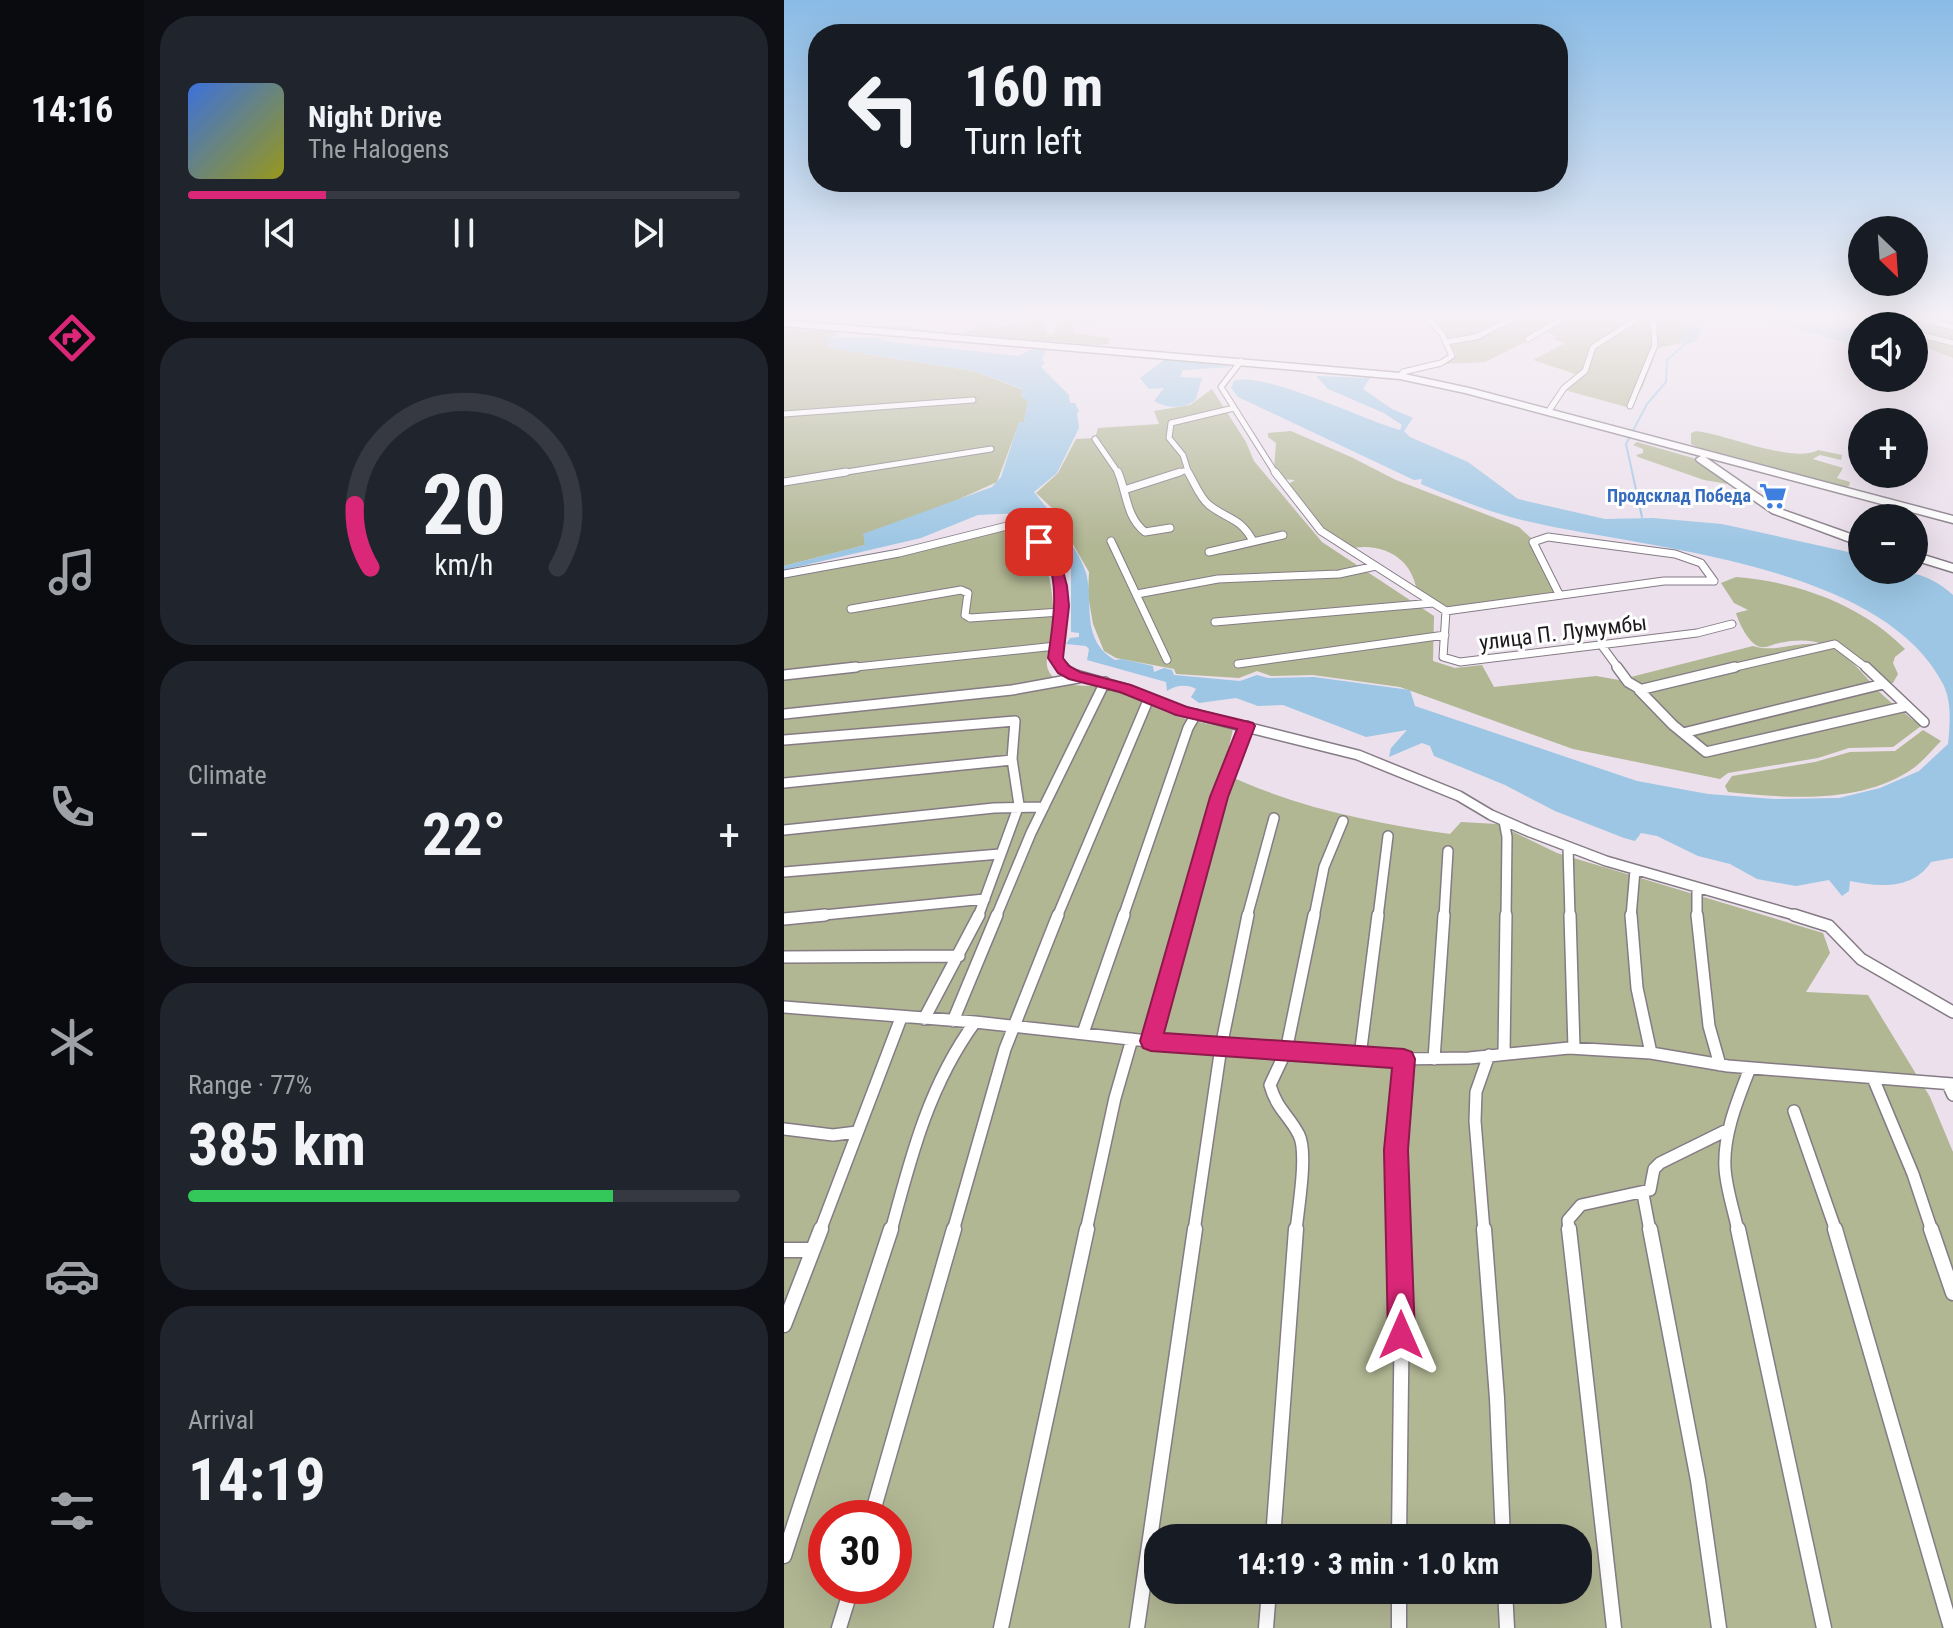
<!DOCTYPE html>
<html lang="en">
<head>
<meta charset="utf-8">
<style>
	body { margin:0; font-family:"Roboto Condensed",sans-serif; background:#20242c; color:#f1f3f6; height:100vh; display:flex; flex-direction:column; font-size:30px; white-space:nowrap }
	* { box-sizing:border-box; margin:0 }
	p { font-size:26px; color:#9ea1a6 }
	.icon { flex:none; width:44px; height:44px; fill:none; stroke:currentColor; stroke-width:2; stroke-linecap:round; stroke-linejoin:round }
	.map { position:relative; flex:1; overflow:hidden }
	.details { display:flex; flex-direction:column; gap:16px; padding:16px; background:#0d0f14; width:640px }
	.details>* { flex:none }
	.top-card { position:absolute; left:24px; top:24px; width:760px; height:168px; border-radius:32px; box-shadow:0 8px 32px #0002; background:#171b24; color:#f1f3f6; overflow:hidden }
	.needle { width:52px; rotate:155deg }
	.controls { position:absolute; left:1064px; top:216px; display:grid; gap:16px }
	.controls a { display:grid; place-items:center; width:80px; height:80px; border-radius:50%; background:#171b24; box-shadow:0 8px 32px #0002; font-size:40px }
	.speed { position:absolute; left:24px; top:1500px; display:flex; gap:16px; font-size:40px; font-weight:700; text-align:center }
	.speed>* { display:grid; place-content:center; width:104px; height:104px; border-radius:50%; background:#171b24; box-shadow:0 8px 32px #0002; line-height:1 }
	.speed .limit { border:12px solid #d22; background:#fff; color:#111 }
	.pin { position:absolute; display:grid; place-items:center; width:68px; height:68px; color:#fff; margin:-34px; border-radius:16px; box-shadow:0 4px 12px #0006 }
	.me { position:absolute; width:88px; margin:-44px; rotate:0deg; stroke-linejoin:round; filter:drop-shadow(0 0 6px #0008) }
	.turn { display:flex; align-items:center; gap:28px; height:168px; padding:0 24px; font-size:36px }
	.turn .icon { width:104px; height:104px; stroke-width:2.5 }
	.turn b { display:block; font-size:56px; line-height:68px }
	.big { font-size:60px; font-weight:700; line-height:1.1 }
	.details .card { flex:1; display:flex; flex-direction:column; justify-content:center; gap:12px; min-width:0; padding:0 28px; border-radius:32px; background:#20242c }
	.details .dial { align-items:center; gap:0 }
	.dial svg { height:208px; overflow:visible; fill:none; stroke:#363941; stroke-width:7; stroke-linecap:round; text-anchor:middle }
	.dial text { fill:#f1f3f6; stroke:none }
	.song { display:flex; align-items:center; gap:24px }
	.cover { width:96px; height:96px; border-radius:12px; background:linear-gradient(135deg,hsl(220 70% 55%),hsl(60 70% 35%)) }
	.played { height:8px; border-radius:4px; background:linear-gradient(90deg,#db2777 25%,#363941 25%) }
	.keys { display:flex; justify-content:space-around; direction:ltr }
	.heat { display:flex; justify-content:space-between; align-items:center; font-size:44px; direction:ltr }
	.charge { height:12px; border-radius:6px; background:linear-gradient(90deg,#34c759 77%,#363941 0) }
	.trip { position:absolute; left:360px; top:1524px; width:448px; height:80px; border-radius:32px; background:#171b24; box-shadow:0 8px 32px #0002; font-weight:700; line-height:80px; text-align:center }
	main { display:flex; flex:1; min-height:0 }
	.tabs { display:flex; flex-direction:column; width:144px; justify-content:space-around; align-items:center; background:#090b0e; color:#9ea1a6 }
	.tabs .icon { width:56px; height:56px }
	.tabs .current { color:#db2777 }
	.tabs b { font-size:36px; color:#f1f3f6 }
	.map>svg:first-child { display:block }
	.green { fill:#b1b693; fill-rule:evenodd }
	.water { fill:#9cc6e4 }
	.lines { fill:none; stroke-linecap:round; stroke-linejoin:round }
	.stream { stroke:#9cc6e4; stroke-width:2 }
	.minor-far4-casing { stroke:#847b85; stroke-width:7 }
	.minor-far3-casing { stroke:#847b85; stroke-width:9 }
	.minor-far2-casing { stroke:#847b85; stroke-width:12 }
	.minor-far1-casing { stroke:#847b85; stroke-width:14 }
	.minor-casing { stroke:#847b85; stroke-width:17 }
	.trunk-casing { stroke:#847b85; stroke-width:3 }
	.minor-far4 { stroke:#fff; stroke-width:5 }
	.minor-far3 { stroke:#fff; stroke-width:7 }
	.minor-far2 { stroke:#fff; stroke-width:9 }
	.minor-far1 { stroke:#fff; stroke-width:11 }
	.minor { stroke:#fff; stroke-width:14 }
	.trunk { fill:#fff; fill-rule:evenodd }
	.route { fill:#db2777; stroke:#8e194d; stroke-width:2 }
	.labels { text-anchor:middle; stroke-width:6; stroke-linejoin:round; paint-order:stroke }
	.far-shop-label { font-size:18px; font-weight:bold; fill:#366cbe; stroke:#fff; text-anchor:end }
	.street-label { font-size:22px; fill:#1d191d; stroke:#fff }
</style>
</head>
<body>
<main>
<nav class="tabs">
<b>14:16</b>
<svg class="icon current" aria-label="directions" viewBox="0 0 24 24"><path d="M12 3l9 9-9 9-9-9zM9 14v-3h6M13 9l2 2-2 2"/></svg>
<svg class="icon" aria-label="music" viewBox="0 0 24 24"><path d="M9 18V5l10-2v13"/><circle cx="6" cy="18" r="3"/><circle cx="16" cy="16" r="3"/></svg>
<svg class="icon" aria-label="phone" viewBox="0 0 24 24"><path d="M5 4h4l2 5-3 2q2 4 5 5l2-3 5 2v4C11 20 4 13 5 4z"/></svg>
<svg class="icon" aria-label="climate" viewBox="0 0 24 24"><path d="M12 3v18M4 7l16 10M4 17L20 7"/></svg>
<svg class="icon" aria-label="car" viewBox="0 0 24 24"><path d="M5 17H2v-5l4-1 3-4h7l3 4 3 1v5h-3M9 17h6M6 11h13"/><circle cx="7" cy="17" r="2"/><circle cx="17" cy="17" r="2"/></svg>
<svg class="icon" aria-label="filters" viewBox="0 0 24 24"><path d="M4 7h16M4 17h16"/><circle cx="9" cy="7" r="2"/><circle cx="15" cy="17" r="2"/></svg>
</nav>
<section class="details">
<div class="card">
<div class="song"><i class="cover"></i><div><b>Night Drive</b><p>The Halogens</p></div></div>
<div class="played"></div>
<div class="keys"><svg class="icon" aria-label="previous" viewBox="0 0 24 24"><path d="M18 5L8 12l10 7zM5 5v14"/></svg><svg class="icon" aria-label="pause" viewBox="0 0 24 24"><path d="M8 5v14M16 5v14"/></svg><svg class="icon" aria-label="next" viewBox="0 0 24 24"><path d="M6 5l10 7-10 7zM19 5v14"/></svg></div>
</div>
<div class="card dial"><svg viewBox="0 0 100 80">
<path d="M14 69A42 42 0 1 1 86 69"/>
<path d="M14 69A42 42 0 0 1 8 45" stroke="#db2777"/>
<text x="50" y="56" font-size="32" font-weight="700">20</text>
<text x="50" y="72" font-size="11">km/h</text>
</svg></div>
<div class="card"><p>Climate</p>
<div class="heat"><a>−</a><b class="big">22°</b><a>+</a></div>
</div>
<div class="card"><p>Range · 77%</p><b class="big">385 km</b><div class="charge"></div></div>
<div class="card"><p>Arrival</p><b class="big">14:19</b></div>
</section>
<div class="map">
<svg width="1169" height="1628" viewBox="0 0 1169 1628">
	<rect width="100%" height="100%" fill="#ebe0ec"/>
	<path class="green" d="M260,319l4,2 -3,5 2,9 7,-2 1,-8 18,-6h45l-44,7 -1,7 37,5 -2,6 -10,1 -216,-18c26,-7 62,12 88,4 6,-3 11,-7 22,-7l-6,3 4,1z
		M649,319h257v2l-9,15v7l-23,5 -15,38 -13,22 -69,-19 17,-14 -45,-15 32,-17 -12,-4 4,-3 -12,-4 -60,30 -41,2 13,-9z
		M1046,319h123v39l-39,-15v-17h-52z
		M0,325l57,6 -10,7 34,16 109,17 49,19 -2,5 7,5 -4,22 -5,1 -22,59 -51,23 -82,29 1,11 -81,21z
		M428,389l34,53 8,19 68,81 112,74 -1,45 22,7 27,-3 12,22 102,-11 23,4 134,-34c23,8 49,-8 74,0 19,6 34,26 47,40 13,15 31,27 47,40l-28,21 -44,1 -31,10 -90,15 -8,6 -147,-30 -173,-62 -87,-12 -42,1 -14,-5 -18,7 -63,-4 -2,-5 -58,-11 -12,-7 -11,-27 -5,-29 1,-23 -37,-64 -16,-15 22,-20 18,-34 19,-1 3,-10 61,-4 -5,-13 36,-6z
		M507,431l60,26 45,23 123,47 12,11 25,54 -104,16 -10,-2 -25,-15c-5,-28 -24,-43 -52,-44 -6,0 -12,2 -18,-1 -27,-13 -42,-38 -60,-61l8,-5 -13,-1 -8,-11 2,-25 -8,-6v-4z
		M912,431c29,3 98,33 122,19l24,5 -1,5 -21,-5 -7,4 30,9 -6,10 13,4 -1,4 -6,3 -140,-39 -12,-6v-11z
		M853,442l56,16 41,27 -30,-5 -66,-23 -2,-2 7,-2v-4l-10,-4z
		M221,528c44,9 50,63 48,101 -1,16 -13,34 -1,47 12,13 36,8 52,11 27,5 49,22 75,30 17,5 36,8 54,12l-10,44c71,34 150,50 227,61l11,-12 36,2 60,29 266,80 7,20 -24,39 62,3 62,102 23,55v476h-1169v-1053zM42,1518h68v68h-68zM374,1538h420v52h-420z
		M952,577c61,5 125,27 169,72l-10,8 -2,6 5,11 -5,9 -18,1c-4,-12 -14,-20 -25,-26 -24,-16 -42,-21 -71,-15 -6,1 -12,5 -18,4 -12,-2 -22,-24 -25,-34l12,-3 -14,-7 -13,-20z
		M1139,730l18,11c-8,8 -17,19 -26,26 -52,38 -128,31 -187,25l-3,-6 7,-10 83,-14 35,-10 45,-1z"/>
	<path class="water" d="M906,319h140l32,7v22c-40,-12 -122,-40 -161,-22l-3,15 -15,4 -2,-9 9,-12z
		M51,337l45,1 4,3 134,15 15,-7 13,1 -4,10 3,3 -4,4 28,28 1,8h5l4,8 -2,2 2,15 -22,45 -23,19 27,34 -3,4c12,9 23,27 28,43 8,30 -6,67 29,87l7,-1 31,7 1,6 10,-4 8,2 2,5 66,6 17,-6 11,3 46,-1 96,13 5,16 222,75 71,13 66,5 65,-1 41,-10 39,-17 29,-27c2,-20 4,-42 -5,-60 -62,-121 -296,-135 -412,-162 -38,-8 -74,-23 -110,-38l1,-5 -8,1 -176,-83 -7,-9 3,-7c28,-11 132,40 166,49l2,-5 -18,-12 -56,-24 -12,-13 54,2 -7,11 29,20 21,9 -9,13 6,6 58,25 50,37 87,20 48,-1 69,6 140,31v15c36,0 63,-1 91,25v263l-22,4c-18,28 -53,25 -81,19l-1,10 -7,5 -13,-16 -33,6 -39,-7 -27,-15 -32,-8 -41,-20 -16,-3 -6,8 -11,-3 -69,-27 -50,-26 -71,-29 -4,-10 -8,-3 -33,14 2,-9 16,-18 -41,7 -83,-32 -25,1 -22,-8 -37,5 -8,-6 5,-8c-9,-5 -20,-4 -29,2l-1,-9 -79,-22 2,-11 -3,-3 -20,-2 4,-6 9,-1v-4l-8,-1v-65l-8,-18 -20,-17 -10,-17 -6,-2 -49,2 -57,23 -137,32v-4l81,-21 -2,-11 129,-47 9,-10 18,-55h5l4,-22 -6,-2v-9l-48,-18 -144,-23 -3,-7z
		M387,359l61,8 -49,3 -3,7 22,1 -6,21c-10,11 -31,9 -42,2l10,-13 -15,1 -9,-11 24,-18z"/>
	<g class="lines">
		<path class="stream" d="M858,517l-16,-73 21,-40 19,-22 1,-22 18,-16"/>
		<g class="minor-far4-casing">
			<path id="minor-far4" d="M1078,319l26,7
				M1137,319l32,8
				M1130,333l39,10
				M744,339l34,-20
				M662,342l30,-5 36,-18
				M457,361l-20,26 55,87
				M616,376l3,-4 38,-9 11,-7 -10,-22 -13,-15
				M846,406l25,-61 -2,-26
				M764,412l16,-24 21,-17 8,-24 44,-28
				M0,414l189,-14
				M311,439l24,35
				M50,474l157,-25
				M390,474l13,-4
				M405,474l-6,-19 -14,-17 2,-15 63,-15"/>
		</g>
		<g class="minor-far3-casing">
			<path id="minor-far3" d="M334,472c9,21 8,45 27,60l25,-4
				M404,472c6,10 12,26 21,33 19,15 31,12 44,36
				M491,472l46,59 125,80 218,-30h50
				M0,482l62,-10
				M340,490l56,-18
				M327,541l56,119
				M425,552l74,-17
				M0,574l115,-21 112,-28c12,7 29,15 37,25 19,24 11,80 8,108l10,11
				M353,594l81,-15 121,-5 37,-8
				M775,594l-26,-52 15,-5 127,17 26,9 13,18
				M67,609l110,-19 7,3 -3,22 5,3 91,-6
				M662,611l-3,46 17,5 237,-29 35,-9
				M431,622l218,-19
				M818,646l17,23
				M454,664l207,-29
				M53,669l219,-23
				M943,669l108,-25 33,25"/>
		</g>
		<g class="minor-far2-casing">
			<path id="minor-far2" d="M280,667l5,6 57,16 56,22 176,44 101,41 32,19 39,17 76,29 195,56
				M833,667l11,15 12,7
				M951,667l-96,23 34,35 33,27 201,-46
				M1082,667l58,55
				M0,675l72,-8
				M0,714l228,-24 66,-12
				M899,733l200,-49
				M0,740l231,-19 -3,38 7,46 -41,112
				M0,783l228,-23
				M720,821l3,16 -1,80
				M0,830l210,-22 50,-1
				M784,847l2,70
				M0,872l216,-18
				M20,917l181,-18
				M212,917l35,-84 74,-151
				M273,917l92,-219
				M339,917l65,-189 8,-14
				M402,917l33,-120 28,-71
				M463,917l27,-99
				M530,917l10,-50 19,-46
				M594,917l10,-81
				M660,917l4,-66
				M847,917l4,-47
				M913,917v-29"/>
		</g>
		<g class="minor-far1-casing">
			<path id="minor-far1" d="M786,915l4,133
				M847,915l6,73 14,65
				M913,915l12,111 11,39
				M1010,915l35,11 32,33 92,53
				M0,919l41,-4
				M0,957l175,-1
				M0,1007l191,15 173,19 246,18 75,-1 100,-10 82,5 77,13 225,18
				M140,1019l55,-104
				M169,1021l44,-106
				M299,1033l41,-118
				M367,1041l35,-126
				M720,1053l2,-138
				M576,1056l18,-141
				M650,1059l10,-144
				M1089,1078l40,96 19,57
				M1164,1084l5,11
				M1010,1111l42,120
				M0,1129l49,6 24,-3
				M859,1194l7,37
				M36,1231l81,-213
				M107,1231c20,-75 38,-146 84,-209
				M169,1231l52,-182 53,-134
				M302,1231l29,-133 17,-59
				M410,1231l27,-184 27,-132
				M512,1231c2,-22 12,-78 3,-96 -10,-20 -22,-25 -29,-50l16,-34 28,-136
				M615,1231l-3,-81 8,-91
				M700,1231l-9,-110 1,-29 13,-37
				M785,1231l-1,-11 13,-15 69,-15 4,-21 6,-6 69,-34
				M954,1231c-4,-20 -12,-43 -13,-63 -2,-34 13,-69 25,-100"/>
		</g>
		<g class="minor-casing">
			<path id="minor" d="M700,1229l13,169 6,140
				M785,1229l45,399
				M866,1229l48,251 21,148
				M954,1229l86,399
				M1051,1229l116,399
				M1147,1229l22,64
				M0,1250h29
				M0,1325l37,-96
				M87,1518l83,-289
				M489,1538l23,-309
				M615,1538l3,-235 -3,-74
				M0,1556l107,-327
				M615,1590v38
				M721,1590l2,38
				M55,1628l13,-42
				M217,1628l86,-399
				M353,1628l58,-399
				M482,1628l3,-38"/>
		</g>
		<g class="trunk-casing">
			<path id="trunk" d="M0,320l616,53 69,15 484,128v7l-248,-66 75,52 82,29v8l-4,-1 -86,-32 -75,-52 -1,-2 5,-3 -236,-63 -65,-14 -616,-53z
				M1130,552l39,12v8l-39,-12z"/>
		</g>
		<use href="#minor-far4" class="minor-far4"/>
		<use href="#minor-far3" class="minor-far3"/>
		<use href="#minor-far2" class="minor-far2"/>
		<use href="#minor-far1" class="minor-far1"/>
		<use href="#minor" class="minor"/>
		<use href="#trunk" class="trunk"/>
	</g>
	<linearGradient id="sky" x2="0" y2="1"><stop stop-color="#89bbe6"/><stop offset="0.58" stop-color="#f6f1f6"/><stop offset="1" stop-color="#f6f1f6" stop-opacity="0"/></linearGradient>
	<rect width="1169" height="547" fill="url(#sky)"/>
	<path class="route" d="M250,539h9l16,17 8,30 2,20 -6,52 6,8 11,6 51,13 56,22 66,16 2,3 -27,71 -64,236 240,16 8,3 3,7 -7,91 7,185 -4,10 -10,4 -9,-4 -4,-10 -4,-185 8,-82 -241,-17 -8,-3 -3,-7 70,-244 27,-68 -61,-14 -56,-23 -51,-13 -11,-6 -10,-15c4,-29 13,-76 -3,-102 -3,-5 -9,-10 -13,-14z"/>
	<defs>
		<g id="supermarket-bare" transform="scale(2.16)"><path d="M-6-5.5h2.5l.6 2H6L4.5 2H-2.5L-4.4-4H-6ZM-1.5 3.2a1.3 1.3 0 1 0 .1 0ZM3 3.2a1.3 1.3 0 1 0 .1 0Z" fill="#3f7fe0" stroke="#fff" stroke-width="2.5" paint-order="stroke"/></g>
	</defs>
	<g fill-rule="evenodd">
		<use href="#supermarket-bare" x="989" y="496"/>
	</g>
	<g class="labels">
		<g class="far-shop-label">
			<text x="967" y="502">Продсклад Победа</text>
		</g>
		<g class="street-label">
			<text transform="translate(779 632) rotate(-7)" y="8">улица П. Лумумбы</text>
		</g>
	</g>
</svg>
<div class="controls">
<a><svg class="needle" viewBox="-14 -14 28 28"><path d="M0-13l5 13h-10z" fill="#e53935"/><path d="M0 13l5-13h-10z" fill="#9ea1a6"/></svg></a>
<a><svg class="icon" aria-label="sound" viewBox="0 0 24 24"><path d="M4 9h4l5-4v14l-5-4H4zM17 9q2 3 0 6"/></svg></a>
<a>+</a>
<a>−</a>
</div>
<div class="speed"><div class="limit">30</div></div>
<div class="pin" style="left:255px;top:542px;background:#d93025"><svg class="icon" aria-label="arrive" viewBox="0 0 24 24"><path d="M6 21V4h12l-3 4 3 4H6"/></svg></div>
<svg class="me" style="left:617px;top:1335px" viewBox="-20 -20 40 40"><path d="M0-17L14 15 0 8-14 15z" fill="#db2777" stroke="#fff" stroke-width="4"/></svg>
<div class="trip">14:19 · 3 min · 1.0 km</div>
<div class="top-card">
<div class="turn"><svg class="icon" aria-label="left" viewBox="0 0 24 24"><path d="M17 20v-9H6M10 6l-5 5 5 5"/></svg><div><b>160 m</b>Turn left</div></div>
</div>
</div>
</main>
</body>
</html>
